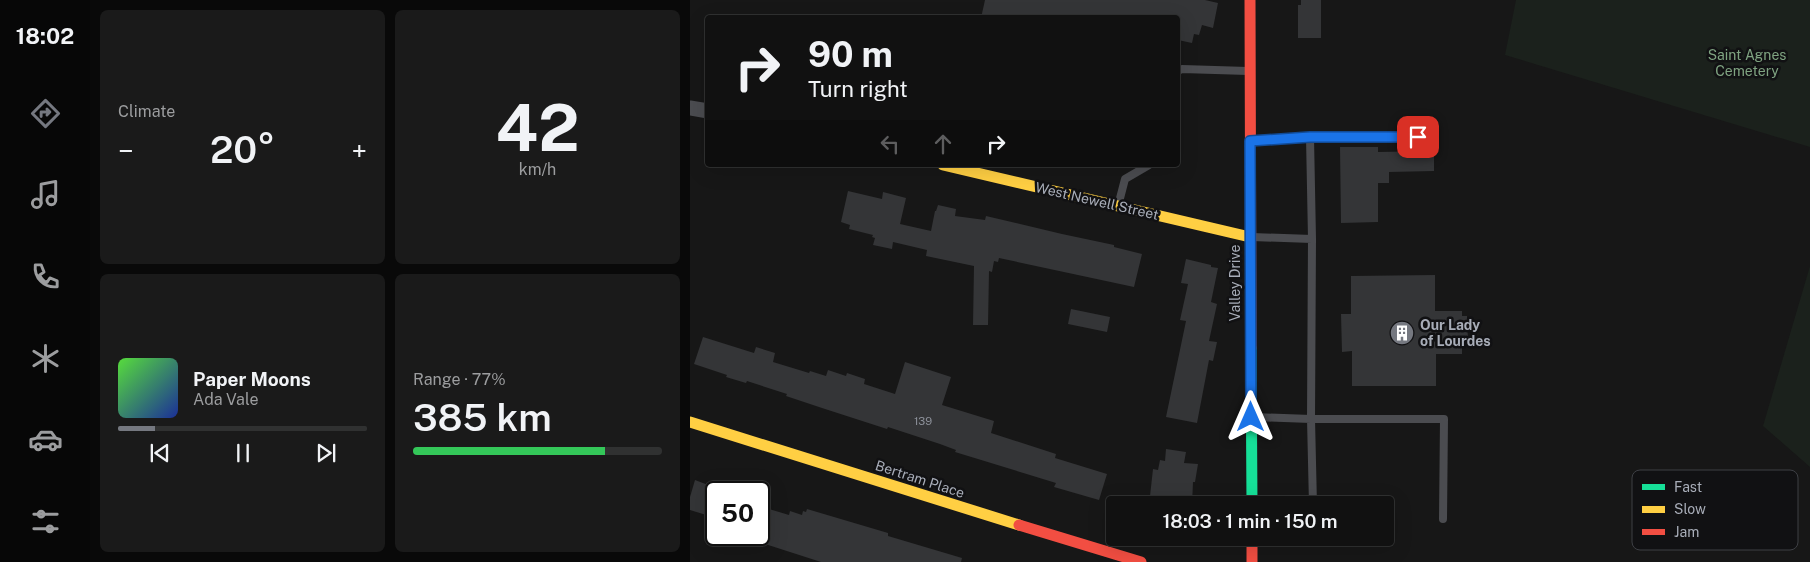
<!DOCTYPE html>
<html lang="en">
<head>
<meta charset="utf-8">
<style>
	body { margin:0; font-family:"Public Sans",sans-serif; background:#1a1a1a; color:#f1f3f6; height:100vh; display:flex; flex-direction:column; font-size:19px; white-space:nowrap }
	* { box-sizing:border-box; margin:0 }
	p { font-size:16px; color:#9c9d9f }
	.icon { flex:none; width:28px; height:28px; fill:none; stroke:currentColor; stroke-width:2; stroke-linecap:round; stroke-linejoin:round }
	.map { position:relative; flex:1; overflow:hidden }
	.sheet { display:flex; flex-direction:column; gap:10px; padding:10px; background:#090909; width:600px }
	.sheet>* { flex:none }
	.guide { position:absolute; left:15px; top:15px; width:475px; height:152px; border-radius:5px; box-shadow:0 5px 20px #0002,0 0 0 1px #303131; background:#111; color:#f1f3f6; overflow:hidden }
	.speed { position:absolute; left:15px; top:481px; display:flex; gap:10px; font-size:25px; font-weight:700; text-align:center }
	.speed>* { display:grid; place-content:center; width:65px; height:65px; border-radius:50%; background:#111; box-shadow:0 5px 20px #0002,0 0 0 1px #303131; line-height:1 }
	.speed .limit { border:2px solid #111; border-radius:8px; background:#fff; color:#111 }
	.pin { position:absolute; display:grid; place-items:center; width:42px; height:42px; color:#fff; margin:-21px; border-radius:10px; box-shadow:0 2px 8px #0006 }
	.me { position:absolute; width:55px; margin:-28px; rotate:0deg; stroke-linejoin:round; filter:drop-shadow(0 0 4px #0008) }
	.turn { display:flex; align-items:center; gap:18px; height:105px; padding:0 20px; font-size:22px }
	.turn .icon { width:65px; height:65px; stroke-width:2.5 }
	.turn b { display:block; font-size:35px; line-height:42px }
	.lanes { display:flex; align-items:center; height:48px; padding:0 20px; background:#0003; justify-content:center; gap:25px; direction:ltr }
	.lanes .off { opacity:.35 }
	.big { font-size:38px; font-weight:600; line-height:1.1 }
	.sheet .tile { flex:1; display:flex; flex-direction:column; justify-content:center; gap:8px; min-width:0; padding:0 18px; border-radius:8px; background:#1a1a1a }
	.sheet .dial { align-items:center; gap:0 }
	.dial b { font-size:65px; line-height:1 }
	.song { display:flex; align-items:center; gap:15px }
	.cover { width:60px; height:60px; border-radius:8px; background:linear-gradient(135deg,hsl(110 70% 55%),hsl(230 70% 35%)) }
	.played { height:5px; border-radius:2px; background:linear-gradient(90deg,#757880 15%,#303131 15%) }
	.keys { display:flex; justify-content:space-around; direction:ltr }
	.heat { display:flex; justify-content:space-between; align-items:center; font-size:28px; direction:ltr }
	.charge { height:8px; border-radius:4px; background:linear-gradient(90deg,#34c759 77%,#303131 0) }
	.sheet .tiles { flex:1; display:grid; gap:10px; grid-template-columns:repeat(2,1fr) }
	.trip { position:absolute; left:416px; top:496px; width:288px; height:50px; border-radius:5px; background:#111; box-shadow:0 5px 20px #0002,0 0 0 1px #303131; font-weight:600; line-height:50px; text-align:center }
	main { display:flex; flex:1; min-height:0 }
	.menu { display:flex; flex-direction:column; width:90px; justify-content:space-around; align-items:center; background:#070707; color:#9c9d9f }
	.menu .icon { width:35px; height:35px }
	.menu .on { color:#757880 }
	.menu b { font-size:22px; color:#f1f3f6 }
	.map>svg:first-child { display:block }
	.green { fill:#1b211c }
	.building { fill:#343537 }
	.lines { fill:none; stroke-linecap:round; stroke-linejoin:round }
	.lane { stroke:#4b4c50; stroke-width:8 }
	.street { stroke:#4b4c50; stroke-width:15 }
	.fast { stroke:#16e098; stroke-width:11 }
	.slow { stroke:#ffcf43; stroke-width:11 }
	.jam { stroke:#f24e42; stroke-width:11 }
	.route-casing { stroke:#114b97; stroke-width:12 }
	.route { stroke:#1a73e8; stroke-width:9 }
	.labels { text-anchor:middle; stroke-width:5; stroke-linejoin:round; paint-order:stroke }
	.number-label { font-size:11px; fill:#8b8f98 }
	.park-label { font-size:14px; fill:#7fa381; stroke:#111113 }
	.street-label { font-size:14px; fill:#a8adb8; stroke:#111113 }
	.poi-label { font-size:14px; font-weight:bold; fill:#a8adb8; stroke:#111113; text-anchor:start }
	.key { fill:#111113; stroke:#3e4045; stroke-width:1 }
	.key-label { font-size:14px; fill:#a8adb8 }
</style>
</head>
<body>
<main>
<nav class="menu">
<b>18:02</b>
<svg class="icon on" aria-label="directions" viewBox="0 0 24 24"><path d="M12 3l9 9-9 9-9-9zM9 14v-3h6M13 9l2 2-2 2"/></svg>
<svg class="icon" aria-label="music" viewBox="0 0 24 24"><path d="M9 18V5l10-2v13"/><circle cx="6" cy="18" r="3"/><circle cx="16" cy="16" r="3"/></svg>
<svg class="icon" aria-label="phone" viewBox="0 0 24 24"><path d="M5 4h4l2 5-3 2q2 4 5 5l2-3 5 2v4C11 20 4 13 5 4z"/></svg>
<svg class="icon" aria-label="climate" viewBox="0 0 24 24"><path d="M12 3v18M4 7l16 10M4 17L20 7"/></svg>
<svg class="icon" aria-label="car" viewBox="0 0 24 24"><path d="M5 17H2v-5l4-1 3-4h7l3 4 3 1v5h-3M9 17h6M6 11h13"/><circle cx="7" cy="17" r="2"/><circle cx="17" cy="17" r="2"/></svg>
<svg class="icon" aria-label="filters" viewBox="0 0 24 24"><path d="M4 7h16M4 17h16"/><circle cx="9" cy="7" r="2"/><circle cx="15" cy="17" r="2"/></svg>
</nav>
<section class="sheet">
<div class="tiles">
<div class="tile"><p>Climate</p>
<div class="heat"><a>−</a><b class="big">20°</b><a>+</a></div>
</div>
<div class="tile dial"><b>42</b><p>km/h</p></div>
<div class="tile">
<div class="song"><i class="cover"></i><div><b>Paper Moons</b><p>Ada Vale</p></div></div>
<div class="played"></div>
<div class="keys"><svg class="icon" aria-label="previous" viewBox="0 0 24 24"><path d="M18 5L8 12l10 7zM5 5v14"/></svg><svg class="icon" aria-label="pause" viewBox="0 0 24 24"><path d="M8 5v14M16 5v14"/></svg><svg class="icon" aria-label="next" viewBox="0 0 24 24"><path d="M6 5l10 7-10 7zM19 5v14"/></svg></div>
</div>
<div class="tile"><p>Range · 77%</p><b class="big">385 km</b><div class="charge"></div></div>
</div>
</section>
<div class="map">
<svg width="1120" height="562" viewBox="0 0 1120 562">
	<rect width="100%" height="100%" fill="#171717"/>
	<path class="green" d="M826,0h294v147l-305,-92z
		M1120,266v201l-47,-41z"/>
	<path class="building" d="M295,0h220l13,3 -5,25 -11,-3 -3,10 -5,-1 -2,9 -14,-3v-22h-197z
		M611,0h20v38h-23v-33h3z
		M650,147h38v5l56,-1v20l-45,1v11h-11v39l-37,1z
		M158,191l34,8 1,-7 23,6 -6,26 31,7 4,-20h1l2,-6 18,4 -1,7 30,4 1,-4 76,18 52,11v2l28,7 -8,33 -135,-29 -1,4 -4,-1 -2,11 -3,-1 -1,54h-15l1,-59 -48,-10 1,-6 -34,-8 -1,7 -19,-4 2,-7 -3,-1 1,-2 -24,-6 1,-4 -9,-3z
		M496,259l25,6v2l7,1 -7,34 6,2 -8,37 8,1 -4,19 -4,-1 -12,63 -31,-6 20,-96 -6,-1 8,-36 -7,-1z
		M745,275v36h27v5h5l1,26h-6v12h-26v32h-84v-35l-10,1 -1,-38h10v-38z
		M381,309l39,8 -3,15 -39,-8z
		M13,337l51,16 2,-6 19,6 -2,9 36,11 1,-2 16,5 2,-6 18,6 1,-3 18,6 -1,5 31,10 10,-32 46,15 -9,28 52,16 -3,12 65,21 -1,4 52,16 -8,26 -45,-13 2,-4 -101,-31 1,-2 -16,-6 -52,-17 -1,2 -65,-21 -36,-12 1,-2 -40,-13 -1,2 -20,-6 1,-2 -33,-11z
		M476,449l20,3 -2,11 14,1 -3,18h-2l-1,23h-43l4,-36 5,1 2,-10 5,1z
		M5,480l21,8v30l-26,-8v-13z
		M69,506l30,9 1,-4 12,4 1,-4 3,1 1,-3 81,24v3l74,22 -1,4h-140l-62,-20z"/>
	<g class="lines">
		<path class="lane" d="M488,71l4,-2 66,2
			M620,137h109
			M561,141l59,-4 2,102
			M428,206l7,-27 24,-14
			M562,237l60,2 -1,180h133l-1,100
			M563,417l58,2 2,86"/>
		<path class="street" d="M0,108l18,3"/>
		<path class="fast" d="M561,348l1,157"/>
		<path class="slow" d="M253,165l307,72
			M0,422l329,103"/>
		<path class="jam" d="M560,0l1,348
			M329,525l122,37
			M562,538v24"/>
	</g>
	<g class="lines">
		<g class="route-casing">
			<path id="route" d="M561,417l-1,-276 60,-4h108"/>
		</g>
		<use href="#route" class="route"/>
	</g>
	<defs>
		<g id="building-disc" transform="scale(1.25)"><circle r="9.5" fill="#757880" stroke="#111113"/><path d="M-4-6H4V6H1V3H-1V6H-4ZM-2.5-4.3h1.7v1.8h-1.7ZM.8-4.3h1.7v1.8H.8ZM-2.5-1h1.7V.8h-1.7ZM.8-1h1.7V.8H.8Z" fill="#fff"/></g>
	</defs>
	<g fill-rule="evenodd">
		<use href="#building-disc" x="712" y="333"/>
	</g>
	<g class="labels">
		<g class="number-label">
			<text x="233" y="425">139</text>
		</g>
		<g class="park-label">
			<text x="1057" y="60">Saint Agnes<tspan x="1057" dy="16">Cemetery</tspan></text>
		</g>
		<g class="street-label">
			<text transform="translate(407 201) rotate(13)" y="5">West Newell Street</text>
			<text transform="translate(545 283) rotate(-90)" y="5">Valley Drive</text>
			<text transform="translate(230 479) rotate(18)" y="5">Bertram Place</text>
		</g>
		<g class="poi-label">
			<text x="730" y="330">Our Lady<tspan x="730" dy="16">of Lourdes</tspan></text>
		</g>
	</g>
	<rect x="942" y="470" width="166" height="80" rx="8" class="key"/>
	<rect x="952" y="484" width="23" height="6" fill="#16e098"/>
	<rect x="952" y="506" width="23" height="7" fill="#ffcf43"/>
	<rect x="952" y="529" width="23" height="6" fill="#f24e42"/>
	<g class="key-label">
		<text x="984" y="492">Fast</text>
		<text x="984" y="514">Slow</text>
		<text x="984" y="537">Jam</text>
	</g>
</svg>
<div class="speed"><div class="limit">50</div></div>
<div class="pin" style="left:728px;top:137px;background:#d93025"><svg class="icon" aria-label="arrive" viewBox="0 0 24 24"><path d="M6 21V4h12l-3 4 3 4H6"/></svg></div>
<svg class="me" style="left:561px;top:417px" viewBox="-20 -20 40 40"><path d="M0-17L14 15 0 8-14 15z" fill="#1a73e8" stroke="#fff" stroke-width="4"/></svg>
<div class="trip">18:03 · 1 min · 150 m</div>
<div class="guide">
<div class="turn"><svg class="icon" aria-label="right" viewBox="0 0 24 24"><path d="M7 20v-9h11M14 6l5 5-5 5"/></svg><div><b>90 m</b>Turn right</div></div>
<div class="lanes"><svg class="icon off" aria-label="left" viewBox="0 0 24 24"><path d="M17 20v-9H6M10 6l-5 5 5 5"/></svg><svg class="icon off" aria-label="ahead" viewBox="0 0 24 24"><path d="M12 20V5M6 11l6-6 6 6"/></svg><svg class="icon" aria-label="right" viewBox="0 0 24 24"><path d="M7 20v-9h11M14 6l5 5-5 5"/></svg></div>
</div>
</div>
</main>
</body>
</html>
